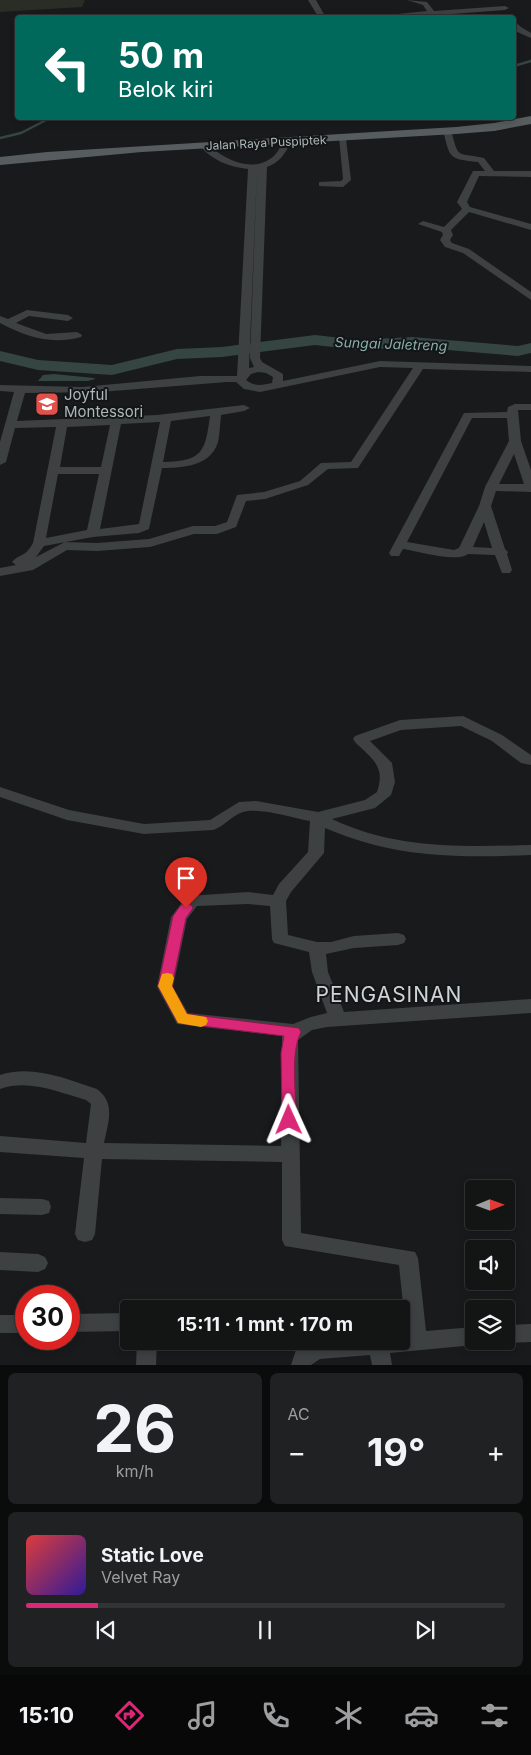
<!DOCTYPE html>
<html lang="id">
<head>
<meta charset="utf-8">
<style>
	body { margin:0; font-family:Inter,sans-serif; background:#202122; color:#f1f3f6; height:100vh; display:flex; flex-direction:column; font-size:19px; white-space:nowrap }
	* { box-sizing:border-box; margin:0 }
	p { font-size:16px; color:#9d9ea0 }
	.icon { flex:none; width:28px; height:28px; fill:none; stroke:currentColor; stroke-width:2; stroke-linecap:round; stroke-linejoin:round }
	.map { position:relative; height:1365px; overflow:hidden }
	.drawer { display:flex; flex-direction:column; gap:8px; padding:8px; background:#0a0b0b; flex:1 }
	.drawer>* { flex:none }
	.guide { position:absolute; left:15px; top:15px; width:501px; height:105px; border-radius:5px; box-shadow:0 2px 8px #0003,0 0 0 1px #323334; background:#00695c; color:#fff; overflow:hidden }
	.needle { width:32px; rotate:89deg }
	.controls { position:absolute; left:465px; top:1180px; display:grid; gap:10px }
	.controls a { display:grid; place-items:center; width:50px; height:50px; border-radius:5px; background:#131414; box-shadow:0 2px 8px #0003,0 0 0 1px #323334; font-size:25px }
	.speed { position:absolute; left:15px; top:1285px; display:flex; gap:10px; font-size:25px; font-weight:700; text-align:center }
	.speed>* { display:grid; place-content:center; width:65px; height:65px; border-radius:50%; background:#131414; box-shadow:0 2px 8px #0003,0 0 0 1px #323334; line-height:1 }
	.speed .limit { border:8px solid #d22; background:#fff; color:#111 }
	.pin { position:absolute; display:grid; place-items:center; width:42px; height:42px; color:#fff; margin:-51px -21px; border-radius:50% 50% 50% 0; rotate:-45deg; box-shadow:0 0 5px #0007 }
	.pin .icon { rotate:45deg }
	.me { position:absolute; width:55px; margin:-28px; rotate:359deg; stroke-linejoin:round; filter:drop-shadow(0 0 4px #0008) }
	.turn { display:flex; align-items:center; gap:18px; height:105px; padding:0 20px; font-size:22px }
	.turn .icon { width:65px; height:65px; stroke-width:2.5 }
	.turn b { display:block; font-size:35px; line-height:42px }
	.big { font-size:38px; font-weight:700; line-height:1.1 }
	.drawer .widget { flex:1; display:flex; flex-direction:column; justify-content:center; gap:8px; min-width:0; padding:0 18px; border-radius:8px; background:#202122 }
	.drawer .dial { align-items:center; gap:0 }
	.dial b { font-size:65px; line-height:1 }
	.song { display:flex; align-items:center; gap:15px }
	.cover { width:60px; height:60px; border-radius:8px; background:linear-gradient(135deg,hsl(0 70% 55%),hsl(250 70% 35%)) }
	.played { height:5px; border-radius:2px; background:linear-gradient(90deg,#db2777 15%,#323334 15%) }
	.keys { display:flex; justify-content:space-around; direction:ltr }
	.heat { display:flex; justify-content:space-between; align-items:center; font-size:28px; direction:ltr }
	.drawer .tiles { flex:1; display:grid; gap:8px; grid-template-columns:1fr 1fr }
	.widget:last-child { grid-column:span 2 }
	.trip { position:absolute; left:120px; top:1300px; width:290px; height:50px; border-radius:5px; background:#131414; box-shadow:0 2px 8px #0003,0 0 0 1px #323334; font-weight:700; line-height:50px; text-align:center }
	.tabs { display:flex; height:80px; justify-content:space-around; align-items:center; background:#080808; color:#9d9ea0 }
	.tabs .icon { width:35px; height:35px }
	.tabs .active { color:#db2777 }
	.tabs b { font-size:22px; color:#f1f3f6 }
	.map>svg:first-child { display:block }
	.green { fill:#2a2d26 }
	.water { fill:#354542 }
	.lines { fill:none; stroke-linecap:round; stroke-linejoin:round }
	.stream { stroke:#354542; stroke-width:2.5 }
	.river { fill:#354542; fill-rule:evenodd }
	.street { fill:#3d4142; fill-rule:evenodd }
	.primary { fill:#575d5e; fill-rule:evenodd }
	.route { fill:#db2777; stroke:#8e194d }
	.slow { fill:#f59e0b }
	.labels { text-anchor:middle; stroke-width:4; stroke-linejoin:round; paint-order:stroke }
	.far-street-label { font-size:12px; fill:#adb9b9; stroke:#141516 }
	.far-water-label { font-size:14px; font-style:italic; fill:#88b0aa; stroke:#141516 }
	.poi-label { font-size:15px; fill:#adb9b9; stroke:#141516; text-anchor:start }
	.near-quarter-label { font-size:21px; letter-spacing:1px; fill:#ced5d6; stroke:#141516 }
</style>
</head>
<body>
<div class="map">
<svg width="531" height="1365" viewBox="0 0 531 1365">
	<rect width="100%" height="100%" fill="#191a1b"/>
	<path class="green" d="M0,0h85l-3,7 -82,5z"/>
	<path class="water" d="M54,374l40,4 1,1 -7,2h-50l5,-6z"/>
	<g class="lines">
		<path class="stream" d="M514,66l17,-5
			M0,138l21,-5 29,-15"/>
		<path class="river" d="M315,335l44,5 53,-3 106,9 13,-3v10l-13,3 -106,-9 -53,3 -44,-5 -93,12 -45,2 -65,16 -74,-5 -38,-9v-10l38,9 74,5 65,-16 45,-2z"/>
		<path class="street" d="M308,0h8l10,18h-7z
			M407,0l20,2 7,9 71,-5 4,2 -4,2 -106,8h-41l69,-7 -4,-6z
			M514,21l7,6 10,6v5l-16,-7z
			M444,128l7,2c8,30 5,22 33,28l10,13h37v6l-52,-1 -12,26 3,5 61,17v6l-62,-18 -18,18 2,5 -3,5 2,3 17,6 62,43v8l-68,-47 -18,-6 -5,-7 3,-5 -1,-3 -24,-8 5,-3 21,6 18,-18 -5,-7 16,-31h12l-7,-9c-30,-3 -28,-4 -35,-32z
			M339,137l7,2 5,41 -8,7 -24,-1v-4l22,-1 2,-2z
			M287,139l4,3c-6,12 -11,20 -24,25l-7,191 2,4 21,12v7l97,-20 151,5v6l-108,-3 -65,99 -30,1 -20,16 -43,14 -19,2 -10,26 -19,7h-23l-44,13 -53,4 -30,-1 -34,20 -33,6v-8l16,-3 -4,-3c8,-9 13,-4 21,-19l23,-116 -41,1 -9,34 -6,3v-23l14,-50 -14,-1v-6l83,2 117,-11h37l11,-207c-18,-2 -35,-8 -48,-23l7,-2c16,14 42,29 63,15 7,-4 10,-12 14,-19zM257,169l-7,189 4,9 -5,1zM380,367l33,1 -62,94 -30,1 -21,18 -36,11 -27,3 -10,27 -12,4h-22l-44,13 -52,4 -32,-1 -29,15 8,-11 49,-9 46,-4 10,-4 13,-61c21,0 49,-2 56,-26 2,-9 2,-18 3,-27l23,-4 6,-3 -6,-3 -87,10 -140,6 8,-28 75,-1 127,-10h9l8,7 16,3zM258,372l8,1 7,4 -1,6c-10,2 -17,4 -26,-3l5,-6zM210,416c-5,36 -7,45 -47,46l8,-41zM160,422l-21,102 -39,5 21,-105zM110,425l-9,42h-41l7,-40zM58,474h41l-12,56 -41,8z
			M27,310l41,5 5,3 -5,3 -39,-5 -13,7 30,11 31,-2 5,3 -1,2c-30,8 -54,0 -81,-14v-7l8,3z
			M515,404h16v6h-13l3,31 10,29v22l-35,-1 -5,15 14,43 3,3 -1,2 5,16 -2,3h-8l-7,-18 -27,-1c-10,9 -51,-3 -65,-5l-4,7h-8l-2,-3 75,-140 43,-1 1,-5zM472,418h35l2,23 -24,46 -6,19 -20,42 -5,2 -47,-8zM514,454l10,30h-25zM484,522l8,26 -19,-1z
			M463,716l39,19 29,20v10l-10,-2 -29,-22 -31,-15 -60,4 -31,11 22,22 3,19 -4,13 -16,13 -43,11c62,30 131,28 199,26v10c-75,3 -136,3 -206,-27l-1,25 -33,39 -5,9 2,34 29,7h14l23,-6 44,-3 6,2 2,4 -2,4 -6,2 -44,3 -28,6 2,18 16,40 187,-13v14l-204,14 -15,3 -14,10 3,193 114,19 3,6 8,73 48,-4v14h8l-8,4 -84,8 2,12h-20l-2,-10 -50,4 -9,6h-20l5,-15 21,-9h84v-8h5l-7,-68 -114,-19 -3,-6v-78l-180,-3 -7,75 -3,6 -7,2 -7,-2 -3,-6 9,-76 -84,-6v-16l86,7 5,-39 -5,-4c-29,-8 -57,-21 -86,-11v-14c31,-11 68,4 97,14 19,14 11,34 7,54l177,3 1,-110 -105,-12 -20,-37 14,-70 16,-21 61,-4 25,3 6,-11 29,-32 2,-31c-17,-3 -50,-14 -67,-9 -11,3 -19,15 -30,18l-69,4 -77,-14 -67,-23v-10l69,23 75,14 66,-4 29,-18 17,-1 62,11 47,-12 12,-8c9,-26 -5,-33 -22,-50l-2,-3 2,-3 45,-16zM248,904l22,2 2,33 2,4 35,9 3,20 15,41 -16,4 -18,7 -105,-11 -15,-26 14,-68 10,-13z
			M0,1198l42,1 7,2 2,6 -2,6 -7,2 -42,-1z
			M0,1252l38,2 7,3 3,6 -3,6 -7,3 -38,-2z
			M129,1313v18l-60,1v-18z
			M0,1315h26v18h-26z
			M531,1324v18l-25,1 -5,-2h5v-16z
			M137,1341h20l-1,24h-20z"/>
		<path class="primary" d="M531,116v8l-37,7 -38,3 -314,18 -142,13v-8l47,-5 409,-25 38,-4z"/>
	</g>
	<path class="route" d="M186,903l5,2 2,3 -7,10 -14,68 15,28 112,14 2,4c-11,21 -5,64 -4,88l-2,5 -6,2 -5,-2 -2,-5 -1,-67 3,-17 -106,-13 -20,-37 15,-70 8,-11z"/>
	<path class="slow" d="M167,973l5,1 2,4 -2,8 15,28 19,3 2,4 -2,4 -5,2 -23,-4 -20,-37 4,-12z"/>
	<defs>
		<g id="school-square" transform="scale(1.25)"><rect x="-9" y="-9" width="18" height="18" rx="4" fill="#e0514c" stroke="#141516"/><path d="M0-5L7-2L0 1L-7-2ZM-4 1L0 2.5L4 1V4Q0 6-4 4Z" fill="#fff"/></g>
	</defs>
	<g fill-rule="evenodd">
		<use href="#school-square" x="47" y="404"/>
	</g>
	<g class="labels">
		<g class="far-street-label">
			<text transform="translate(266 143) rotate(-3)" y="4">Jalan Raya Puspiptek</text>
		</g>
		<g class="far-water-label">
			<text transform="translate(391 344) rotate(2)" y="5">Sungai Jaletreng</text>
		</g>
		<g class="poi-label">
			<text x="64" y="400">Joyful<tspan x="64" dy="17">Montessori</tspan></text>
		</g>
		<g class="near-quarter-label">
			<text x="389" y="1002">PENGASINAN</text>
		</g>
	</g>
</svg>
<div class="controls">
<a><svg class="needle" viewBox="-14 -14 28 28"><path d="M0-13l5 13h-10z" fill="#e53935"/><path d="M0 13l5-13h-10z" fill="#9d9ea0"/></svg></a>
<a><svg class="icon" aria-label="sound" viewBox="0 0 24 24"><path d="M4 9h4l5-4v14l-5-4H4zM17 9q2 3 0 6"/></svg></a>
<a><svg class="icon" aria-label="layers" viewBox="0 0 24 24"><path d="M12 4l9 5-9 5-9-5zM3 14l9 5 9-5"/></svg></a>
</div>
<div class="speed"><div class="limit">30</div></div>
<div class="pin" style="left:186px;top:908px;background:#d93025"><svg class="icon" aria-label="arrive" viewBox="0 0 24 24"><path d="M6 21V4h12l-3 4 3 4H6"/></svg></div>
<svg class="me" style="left:289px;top:1120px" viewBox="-20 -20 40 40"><path d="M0-17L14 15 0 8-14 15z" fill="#db2777" stroke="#fff" stroke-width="4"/></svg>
<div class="trip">15:11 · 1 mnt · 170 m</div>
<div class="guide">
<div class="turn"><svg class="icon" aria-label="left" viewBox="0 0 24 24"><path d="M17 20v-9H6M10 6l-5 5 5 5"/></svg><div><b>50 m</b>Belok kiri</div></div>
</div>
</div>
<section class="drawer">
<div class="tiles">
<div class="widget dial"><b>26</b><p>km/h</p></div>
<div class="widget"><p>AC</p>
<div class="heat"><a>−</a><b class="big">19°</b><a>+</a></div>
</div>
<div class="widget">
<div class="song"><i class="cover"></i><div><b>Static Love</b><p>Velvet Ray</p></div></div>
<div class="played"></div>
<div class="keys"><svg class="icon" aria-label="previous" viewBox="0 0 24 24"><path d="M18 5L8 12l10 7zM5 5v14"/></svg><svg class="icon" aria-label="pause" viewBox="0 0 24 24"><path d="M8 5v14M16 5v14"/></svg><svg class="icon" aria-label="next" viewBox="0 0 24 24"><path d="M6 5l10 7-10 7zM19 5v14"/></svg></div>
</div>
</div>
</section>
<nav class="tabs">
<b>15:10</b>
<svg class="icon active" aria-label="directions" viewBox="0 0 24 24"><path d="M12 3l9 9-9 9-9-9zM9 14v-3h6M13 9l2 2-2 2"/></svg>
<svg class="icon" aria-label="music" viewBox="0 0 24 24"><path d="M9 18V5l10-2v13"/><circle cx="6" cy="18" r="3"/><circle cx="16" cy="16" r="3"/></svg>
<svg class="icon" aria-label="phone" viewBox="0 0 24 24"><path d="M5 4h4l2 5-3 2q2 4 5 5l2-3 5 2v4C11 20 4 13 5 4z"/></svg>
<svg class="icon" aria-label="climate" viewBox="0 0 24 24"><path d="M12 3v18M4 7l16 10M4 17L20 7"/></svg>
<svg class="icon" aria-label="car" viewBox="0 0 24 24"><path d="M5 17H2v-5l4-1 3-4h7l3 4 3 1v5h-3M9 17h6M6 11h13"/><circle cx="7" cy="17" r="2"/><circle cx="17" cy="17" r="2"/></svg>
<svg class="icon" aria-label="filters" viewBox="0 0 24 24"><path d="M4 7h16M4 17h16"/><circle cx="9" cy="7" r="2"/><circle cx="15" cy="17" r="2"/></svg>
</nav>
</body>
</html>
